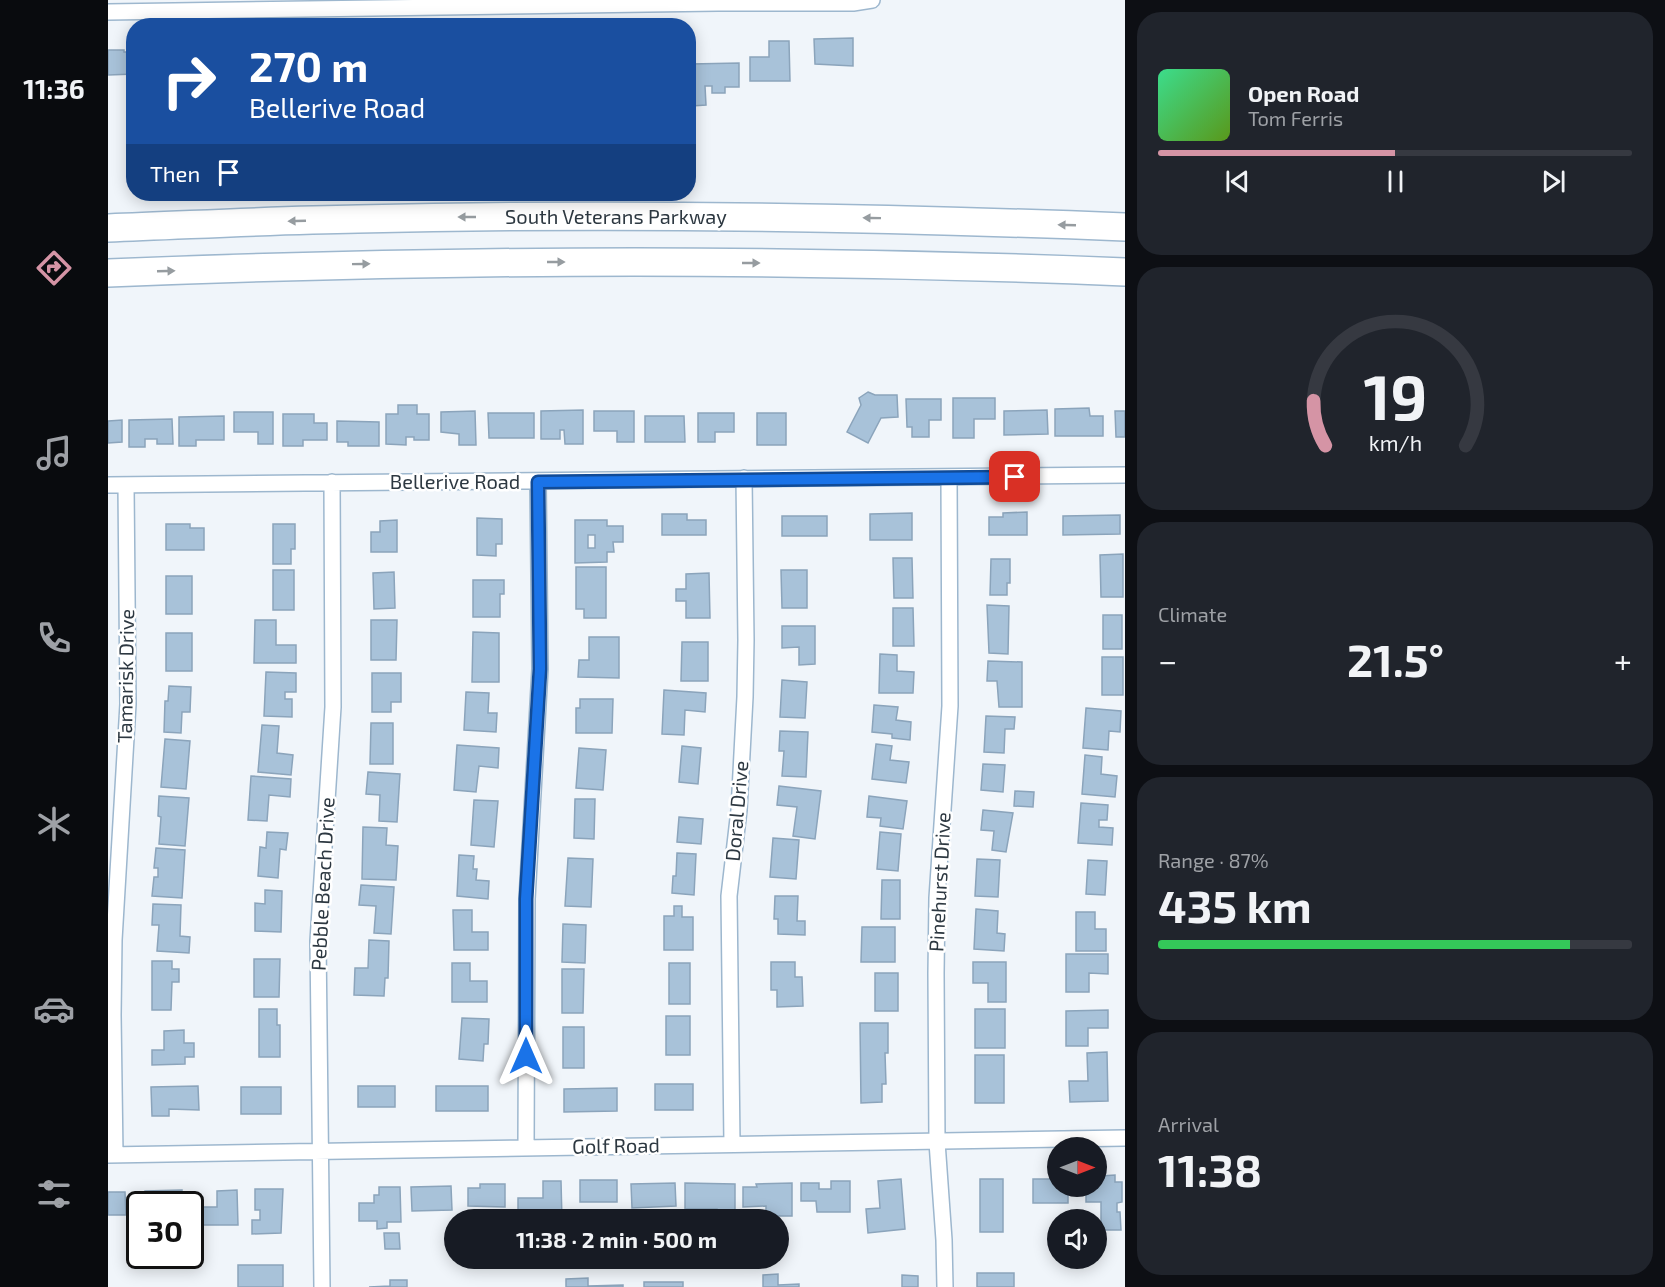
<!DOCTYPE html>
<html lang="en">
<head>
<meta charset="utf-8">
<style>
	body { margin:0; font-family:"Exo 2",sans-serif; background:#20242c; color:#f1f3f6; height:100vh; display:flex; flex-direction:column; font-size:22px; white-space:nowrap }
	* { box-sizing:border-box; margin:0 }
	p { font-size:20px; color:#9ea1a6 }
	.icon { flex:none; width:33px; height:33px; fill:none; stroke:currentColor; stroke-width:2; stroke-linecap:round; stroke-linejoin:round }
	.map { position:relative; flex:1; overflow:hidden }
	.details { display:flex; flex-direction:column; gap:12px; padding:12px; background:#0d0f14; width:540px }
	.details>* { flex:none }
	.banner { position:absolute; left:18px; top:18px; width:570px; height:183px; border-radius:24px; box-shadow:0 3px 15px #0003; background:#1a4fa0; color:#fff; overflow:hidden }
	.needle { width:39px; rotate:90deg }
	.buttons { position:absolute; left:939px; top:1137px; display:grid; gap:12px }
	.buttons a { display:grid; place-items:center; width:60px; height:60px; border-radius:50%; background:#171b24; box-shadow:0 3px 15px #0003; font-size:30px }
	.speed { position:absolute; left:18px; top:1191px; display:flex; gap:12px; font-size:30px; font-weight:700; text-align:center }
	.speed>* { display:grid; place-content:center; width:78px; height:78px; border-radius:50%; background:#171b24; box-shadow:0 3px 15px #0003; line-height:1 }
	.speed .limit { border:3px solid #111; border-radius:9px; background:#fff; color:#111 }
	.pin { position:absolute; display:grid; place-items:center; width:51px; height:51px; color:#fff; margin:-26px; border-radius:12px; box-shadow:0 3px 9px #0006 }
	.me { position:absolute; width:66px; margin:-33px; rotate:0deg; stroke-linejoin:round; filter:drop-shadow(0 0 4px #0008) }
	.turn { display:flex; align-items:center; gap:21px; height:126px; padding:0 24px; font-size:27px }
	.turn .icon { width:78px; height:78px; stroke-width:2.5 }
	.turn b { display:block; font-size:42px; line-height:51px }
	.then { display:flex; align-items:center; height:57px; padding:0 24px; background:#0003; gap:12px; font-size:22px }
	.big { font-size:45px; font-weight:700; line-height:1.1 }
	.details .widget { flex:1; display:flex; flex-direction:column; justify-content:center; gap:9px; min-width:0; padding:0 21px; border-radius:24px; background:#20242c }
	.details .dial { align-items:center; gap:0 }
	.dial svg { height:156px; overflow:visible; fill:none; stroke:#363941; stroke-width:7; stroke-linecap:round; text-anchor:middle }
	.dial text { fill:#f1f3f6; stroke:none }
	.song { display:flex; align-items:center; gap:18px }
	.cover { width:72px; height:72px; border-radius:9px; background:linear-gradient(135deg,hsl(150 70% 55%),hsl(90 70% 35%)) }
	.played { height:6px; border-radius:3px; background:linear-gradient(90deg,#d594a5 50%,#363941 50%) }
	.keys { display:flex; justify-content:space-around; direction:ltr }
	.heat { display:flex; justify-content:space-between; align-items:center; font-size:33px; direction:ltr }
	.charge { height:9px; border-radius:4px; background:linear-gradient(90deg,#34c759 87%,#363941 0) }
	.trip { position:absolute; left:336px; top:1209px; width:345px; height:60px; border-radius:30px; background:#171b24; box-shadow:0 3px 15px #0003; font-weight:700; line-height:60px; text-align:center }
	main { display:flex; flex:1; min-height:0 }
	.dock { display:flex; flex-direction:column; width:108px; justify-content:space-around; align-items:center; background:#090b0e; color:#9ea1a6 }
	.dock .icon { width:42px; height:42px }
	.dock .selected { color:#d594a5 }
	.dock b { font-size:27px; color:#f1f3f6 }
	.map>svg:first-child { display:block }
	.building { fill:#a8c2d9; stroke:#8ba4bb; stroke-width:1.5; fill-rule:evenodd }
	.lines { fill:none; stroke-linecap:round; stroke-linejoin:round }
	.street-casing { stroke:#9db7ce; stroke-width:18 }
	.highway-casing { stroke:#9db7ce; stroke-width:30 }
	.street { stroke:#fff; stroke-width:15 }
	.highway { stroke:#fff; stroke-width:27 }
	.oneway { fill:#969ca0 }
	.route-casing { stroke:#114b97; stroke-width:15 }
	.route { stroke:#1a73e8; stroke-width:10 }
	.labels { text-anchor:middle; stroke-width:5; stroke-linejoin:round; paint-order:stroke }
	.street-label { font-size:20px; fill:#2d3841; stroke:#fff }
</style>
</head>
<body>
<main>
<nav class="dock">
<b>11:36</b>
<svg class="icon selected" aria-label="directions" viewBox="0 0 24 24"><path d="M12 3l9 9-9 9-9-9zM9 14v-3h6M13 9l2 2-2 2"/></svg>
<svg class="icon" aria-label="music" viewBox="0 0 24 24"><path d="M9 18V5l10-2v13"/><circle cx="6" cy="18" r="3"/><circle cx="16" cy="16" r="3"/></svg>
<svg class="icon" aria-label="phone" viewBox="0 0 24 24"><path d="M5 4h4l2 5-3 2q2 4 5 5l2-3 5 2v4C11 20 4 13 5 4z"/></svg>
<svg class="icon" aria-label="climate" viewBox="0 0 24 24"><path d="M12 3v18M4 7l16 10M4 17L20 7"/></svg>
<svg class="icon" aria-label="car" viewBox="0 0 24 24"><path d="M5 17H2v-5l4-1 3-4h7l3 4 3 1v5h-3M9 17h6M6 11h13"/><circle cx="7" cy="17" r="2"/><circle cx="17" cy="17" r="2"/></svg>
<svg class="icon" aria-label="filters" viewBox="0 0 24 24"><path d="M4 7h16M4 17h16"/><circle cx="9" cy="7" r="2"/><circle cx="15" cy="17" r="2"/></svg>
</nav>
<div class="map">
<svg width="1017" height="1287" viewBox="0 0 1017 1287">
	<rect width="100%" height="100%" fill="#f0f5fa"/>
	<path class="building" d="M745,38v28l-38,-2 -1,-25z
		M661,41h20l1,40h-40v-24h19z
		M0,50h16v2h10v22l-26,1z
		M631,63v24h-14v6h-13v-7h-7l1,19 -14,1 -1,-42z
		M760,392l7,3h22l1,22 -17,1 -13,25 -21,-11 14,-27 -2,-7z
		M845,398h42v21h-21v19h-21z
		M798,399h35v21h-12v17h-17v-10h-5z
		M290,405h19v9h12v26h-15v-3h-8v8l-20,-1v-30h12z
		M981,408l1,8h13v20h-48v-27z
		M475,410v34h-18l-1,-14h-4v9h-19v-28z
		M939,410l1,24 -44,1v-24z
		M367,411l1,34h-17v-11l-18,-2v-20z
		M486,411h40v31h-17v-11h-23z
		M1007,411h10v26h-9z
		M126,412h39v32h-15v-12h-24z
		M380,413h46v25h-45z
		M590,413h36v19h-19v10h-17z
		M649,413h29v32h-29z
		M175,414h31v9h13v17h-24v6h-20z
		M116,416v24h-28v6h-17v-29z
		M537,416h39l1,26h-40z
		M64,419l1,25h-16v-5h-12v8h-16v-27z
		M14,420v22l-14,1v-22z
		M229,421l42,1v24h-31v-4h-11z
		M919,512v23h-38v-18h14v-4z
		M804,513v27h-42v-26z
		M554,514h25v6h19v15h-44z
		M1012,515v19l-57,1v-19z
		M674,516h45v20h-45z
		M369,518l25,1v25h-6v12l-19,-1z
		M289,520v32h-26v-20h9v-11z
		M467,520h32v6h16v16h-10l1,10h-7v10l-32,1zM480,535h7v13h-7z
		M58,524h24v4h14v22h-38z
		M165,524h22v25h-4v15h-18z
		M1015,554v43h-22l-1,-42z
		M785,558h19l1,40h-19z
		M883,559h19v24h-3v12h-17z
		M468,567h30v51h-22v-9h-8z
		M165,570h21v40h-21z
		M673,570h26v38h-25z
		M286,572l1,36 -21,1 -1,-36z
		M601,573l1,45h-24v-17h-10v-12h10v-15z
		M58,576h26v38h-26z
		M365,580h31v14h-4v23h-27z
		M879,605l22,1 -1,48 -19,-1z
		M785,608h20l1,38h-21z
		M995,615h19v34h-19z
		M147,620h21v25h20v18h-42z
		M263,620h26l-1,40h-25z
		M674,626h33v38l-16,1v-18l-17,1z
		M365,632l26,1v49h-27z
		M58,633h26v38h-26z
		M481,637h30v41l-41,-1 1,-17h10z
		M574,642h26v39h-27z
		M772,654l17,1v16l17,1 -1,21h-34z
		M994,657h21v38h-21z
		M880,661l34,1v45h-23l-2,-26h-10z
		M158,672l30,1v19h-11v7h7v18l-28,-1z
		M264,673h29v29h-10v10h-19z
		M674,680l25,2 -2,36 -25,-1z
		M61,686l22,1 -1,25h-8l-1,21 -17,-1 1,-31h3z
		M556,690l42,3 -1,19 -20,-2 -1,25 -22,-1z
		M358,692l23,1 -1,20h9l-1,19 -32,-2z
		M472,699h33l-1,34h-36v-25h4z
		M766,705l24,2 -2,13 15,2 -1,18 -18,-2v-4l-20,-2z
		M978,708l35,3 -1,21 -11,-1 -1,19 -25,-2z
		M878,716l29,1 -1,12h-9l-1,24 -20,-1z
		M263,723h22v41h-23z
		M154,725l17,1 -2,27 16,2 -2,20 -33,-3z
		M672,731l28,1 -2,45 -24,-1 2,-25h-5z
		M57,739l25,2 -4,48 -25,-2z
		M768,744l16,2 -2,14 19,2 -3,21 -34,-4z
		M349,745l42,3 -1,20 -19,-2 -3,26 -22,-2z
		M574,746l19,2 -3,36 -19,-2z
		M471,748l27,2 -3,40 -27,-2z
		M977,755l17,2 -1,17 16,2 -2,21 -33,-3z
		M875,764l22,1 -2,27 -22,-2z
		M260,772l32,2 -3,48 -18,-1 1,-26 -14,-1z
		M143,776l40,3 -1,18 -21,-2 -2,26 -19,-1z
		M671,786l42,5 -6,48 -22,-3 4,-29 -20,-2z
		M907,791l19,1 -1,15 -19,-1z
		M51,796l30,2 -4,48 -26,-2 2,-27 -3,-1z
		M761,796l38,5 -4,28 -23,-3 1,-8 -14,-1z
		M467,799h20l-1,40 -20,-1z
		M366,800l24,1 -4,46 -23,-2z
		M973,803l27,2 -1,15h-8v7l14,1 -1,17 -34,-2z
		M875,810l30,3 -7,39 -14,-2 2,-19 -13,-1z
		M571,817l24,2 -2,25 -24,-2z
		M255,827l24,1 -1,17 12,1 -2,34 -34,-1z
		M159,832l21,1 -2,17 -6,-1 -2,29 -20,-2 2,-29 6,1z
		M772,832l21,2 -3,37 -21,-2z
		M665,838l26,2 -3,39 -26,-2z
		M48,848l29,2 -3,48 -30,-2 2,-19h4v-9h-4z
		M569,853l19,1 -2,41 -22,-2 1,-17h3z
		M351,855l15,1 -1,13h4l-1,11 13,1 -1,18 -31,-3z
		M460,858l25,1 -2,48 -26,-1z
		M869,859l23,1 -2,37 -23,-1z
		M980,860l19,1 -2,34 -19,-1z
		M774,880h18v39h-19z
		M253,885l33,2 -3,47 -17,-1 2,-27 -17,-1z
		M157,890l17,1 -1,41 -26,-1v-28l10,1z
		M667,896h23l-1,25h8v14l-27,-1v-15h-4z
		M45,904l28,1 -1,31 10,1 -1,16 -32,-2 2,-26h-7z
		M566,906h8v11h11v33h-29v-34h10z
		M868,909l22,2 -1,22 8,1 -1,17 -30,-2z
		M345,910h19v22h16v18h-34z
		M968,912h19v17h11v22h-30z
		M455,924l23,1 -1,38 -23,-1z
		M754,927h33v35h-34z
		M261,940l20,1 -1,37h-3l-1,18 -30,-1 1,-27h13z
		M958,954h42v20l-19,-1v19h-23z
		M146,959h26l-1,38h-25z
		M44,961h20v8h7v13h-7l-1,28h-19z
		M663,962h24v15h7l1,29 -26,1v-17h-6z
		M865,962h33v40h-18v-19h-15z
		M344,963h18v18h17v21h-35z
		M561,963h21v41h-21z
		M454,969h22l-1,44h-21z
		M767,973h23v38h-23z
		M151,1009h18v16h3v32h-21z
		M867,1009h30v39h-30z
		M1000,1010v18h-20v18h-22v-35z
		M558,1016h24v39h-24z
		M354,1018l27,1 -1,25h-4l-1,17 -24,-2z
		M752,1023h28v30h-3l1,31h-4v18l-21,1z
		M455,1027h21v41h-21z
		M76,1030v13h10v14h-9v7l-33,1v-15h12v-19z
		M999,1052l1,49 -38,1 -1,-21h19l-1,-28z
		M867,1055h29v48h-29z
		M547,1084h38v26h-38z
		M90,1086l1,24 -30,-1v7h-17l-1,-29z
		M250,1086h37v21h-37z
		M328,1086h52v25h-52z
		M133,1087h40v27h-40z
		M509,1088v23l-53,1v-23z
		M1007,1175v7h7v20l-5,1v9h3l1,18h-20v-28h-15v-16h10v-4h5v-6z
		M793,1179l4,50 -37,4 -2,-24 14,-1 -2,-27z
		M872,1179h23v53h-23z
		M925,1179h25v7h10v17h-35z
		M472,1180h37v22h-37z
		M435,1181h18l1,39h-44v-22h25z
		M723,1181h19v31h-33l-1,-11h-15v-18h18v6h12z
		M567,1183l1,23 -44,2 -1,-24z
		M577,1183l50,1v35h-18v-10h-32z
		M684,1183v33h-26v-10l-23,1v-20h14l-1,-3z
		M372,1184h25v23l-37,-1v-18h12z
		M343,1186l1,24 -40,1 -1,-24z
		M271,1187h21l1,35h-14v6l-10,1v-8h-18v-18h15v-8h5z
		M147,1189h28l-2,44 -29,1v-14h8v-10h-5z
		M74,1190v14h-37v-13z
		M129,1190l1,35h-42v-18h21v-16z
		M0,1192h17l1,23h-18z
		M276,1233h15l1,16h-15z
		M130,1265h45v22h-45z
		M869,1273h37v14h-37z
		M670,1274v11l21,-1v3h-36v-12z
		M794,1275l16,1v11h-16z
		M480,1278v8l35,-1v2h-57v-8z
		M282,1280h17v7h-38l21,-1z
		M536,1282h39v5h-39z"/>
	<g class="lines">
		<g class="street-casing">
			<path id="street" d="M0,12l610,-9h135l19,-3
				M0,485l1017,-10
				M624,1144l-3,-248 10,-86 6,-113 1,-57 -2,-162
				M418,1147l1,-248 13,-230 -2,-187
				M0,1155l1017,-17
				M7,1155l-2,-140 1,-75 14,-236 -2,-219
				M214,1287l-4,-346 15,-234 -1,-225
				M837,1287l-1,-47 -7,-98 -1,-169 1,-75 13,-192 -1,-229"/>
		</g>
		<g class="highway-casing">
			<path id="highway" d="M0,228c83,-3 167,-8 250,-9 256,-6 512,-2 767,8
				M0,273c339,-14 678,-15 1017,-1"/>
		</g>
		<use href="#street" class="street"/>
		<use href="#highway" class="highway"/>
	</g>
	<defs><path id="oneway-solid" d="M-6-.8H1V-3.2L6.5 0L1 3.2V.8H-6Z" transform="scale(1.5)"/></defs>
	<g class="oneway">
		<use href="#oneway-solid" transform="translate(359 217) rotate(180)"/>
		<use href="#oneway-solid" transform="translate(764 218) rotate(-179)"/>
		<use href="#oneway-solid" transform="translate(189 221) rotate(178)"/>
		<use href="#oneway-solid" transform="translate(959 225) rotate(-178)"/>
		<use href="#oneway-solid" transform="translate(448 262)"/>
		<use href="#oneway-solid" transform="translate(643 263)"/>
		<use href="#oneway-solid" transform="translate(253 264) rotate(-1)"/>
		<use href="#oneway-solid" transform="translate(58 271) rotate(-2)"/>
	</g>
	<g class="lines">
		<g class="route-casing">
			<path id="route" d="M418,1056v-157l14,-230 -2,-187 477,-5"/>
		</g>
		<use href="#route" class="route"/>
	</g>
	<g class="labels">
		<g class="street-label">
			<text x="508" y="224">South Veterans Parkway</text>
			<text x="347" y="489">Bellerive Road</text>
			<text transform="translate(18 676) rotate(-89)" y="7">Tamarisk Drive</text>
			<text transform="translate(629 811) rotate(-85)" y="7">Doral Drive</text>
			<text transform="translate(832 882) rotate(-87)" y="7">Pinehurst Drive</text>
			<text transform="translate(215 884) rotate(-87)" y="7">Pebble Beach Drive</text>
			<text transform="translate(508 1146) rotate(-1)" y="7">Golf Road</text>
		</g>
	</g>
</svg>
<div class="buttons">
<a><svg class="needle" viewBox="-14 -14 28 28"><path d="M0-13l5 13h-10z" fill="#e53935"/><path d="M0 13l5-13h-10z" fill="#9ea1a6"/></svg></a>
<a><svg class="icon" aria-label="sound" viewBox="0 0 24 24"><path d="M4 9h4l5-4v14l-5-4H4zM17 9q2 3 0 6"/></svg></a>
</div>
<div class="speed"><div class="limit">30</div></div>
<div class="pin" style="left:907px;top:477px;background:#d93025"><svg class="icon" aria-label="arrive" viewBox="0 0 24 24"><path d="M6 21V4h12l-3 4 3 4H6"/></svg></div>
<svg class="me" style="left:418px;top:1056px" viewBox="-20 -20 40 40"><path d="M0-17L14 15 0 8-14 15z" fill="#1a73e8" stroke="#fff" stroke-width="4"/></svg>
<div class="trip">11:38 · 2 min · 500 m</div>
<div class="banner">
<div class="turn"><svg class="icon" aria-label="right" viewBox="0 0 24 24"><path d="M7 20v-9h11M14 6l5 5-5 5"/></svg><div><b>270 m</b>Bellerive Road</div></div>
<div class="then">Then<svg class="icon" aria-label="arrive" viewBox="0 0 24 24"><path d="M6 21V4h12l-3 4 3 4H6"/></svg></div>
</div>
</div>
<section class="details">
<div class="widget">
<div class="song"><i class="cover"></i><div><b>Open Road</b><p>Tom Ferris</p></div></div>
<div class="played"></div>
<div class="keys"><svg class="icon" aria-label="previous" viewBox="0 0 24 24"><path d="M18 5L8 12l10 7zM5 5v14"/></svg><svg class="icon" aria-label="pause" viewBox="0 0 24 24"><path d="M8 5v14M16 5v14"/></svg><svg class="icon" aria-label="next" viewBox="0 0 24 24"><path d="M6 5l10 7-10 7zM19 5v14"/></svg></div>
</div>
<div class="widget dial"><svg viewBox="0 0 100 80">
<path d="M14 69A42 42 0 1 1 86 69"/>
<path d="M14 69A42 42 0 0 1 8 46" stroke="#d594a5"/>
<text x="50" y="56" font-size="32" font-weight="700">19</text>
<text x="50" y="72" font-size="11">km/h</text>
</svg></div>
<div class="widget"><p>Climate</p>
<div class="heat"><a>−</a><b class="big">21.5°</b><a>+</a></div>
</div>
<div class="widget"><p>Range · 87%</p><b class="big">435 km</b><div class="charge"></div></div>
<div class="widget"><p>Arrival</p><b class="big">11:38</b></div>
</section>
</main>
</body>
</html>
